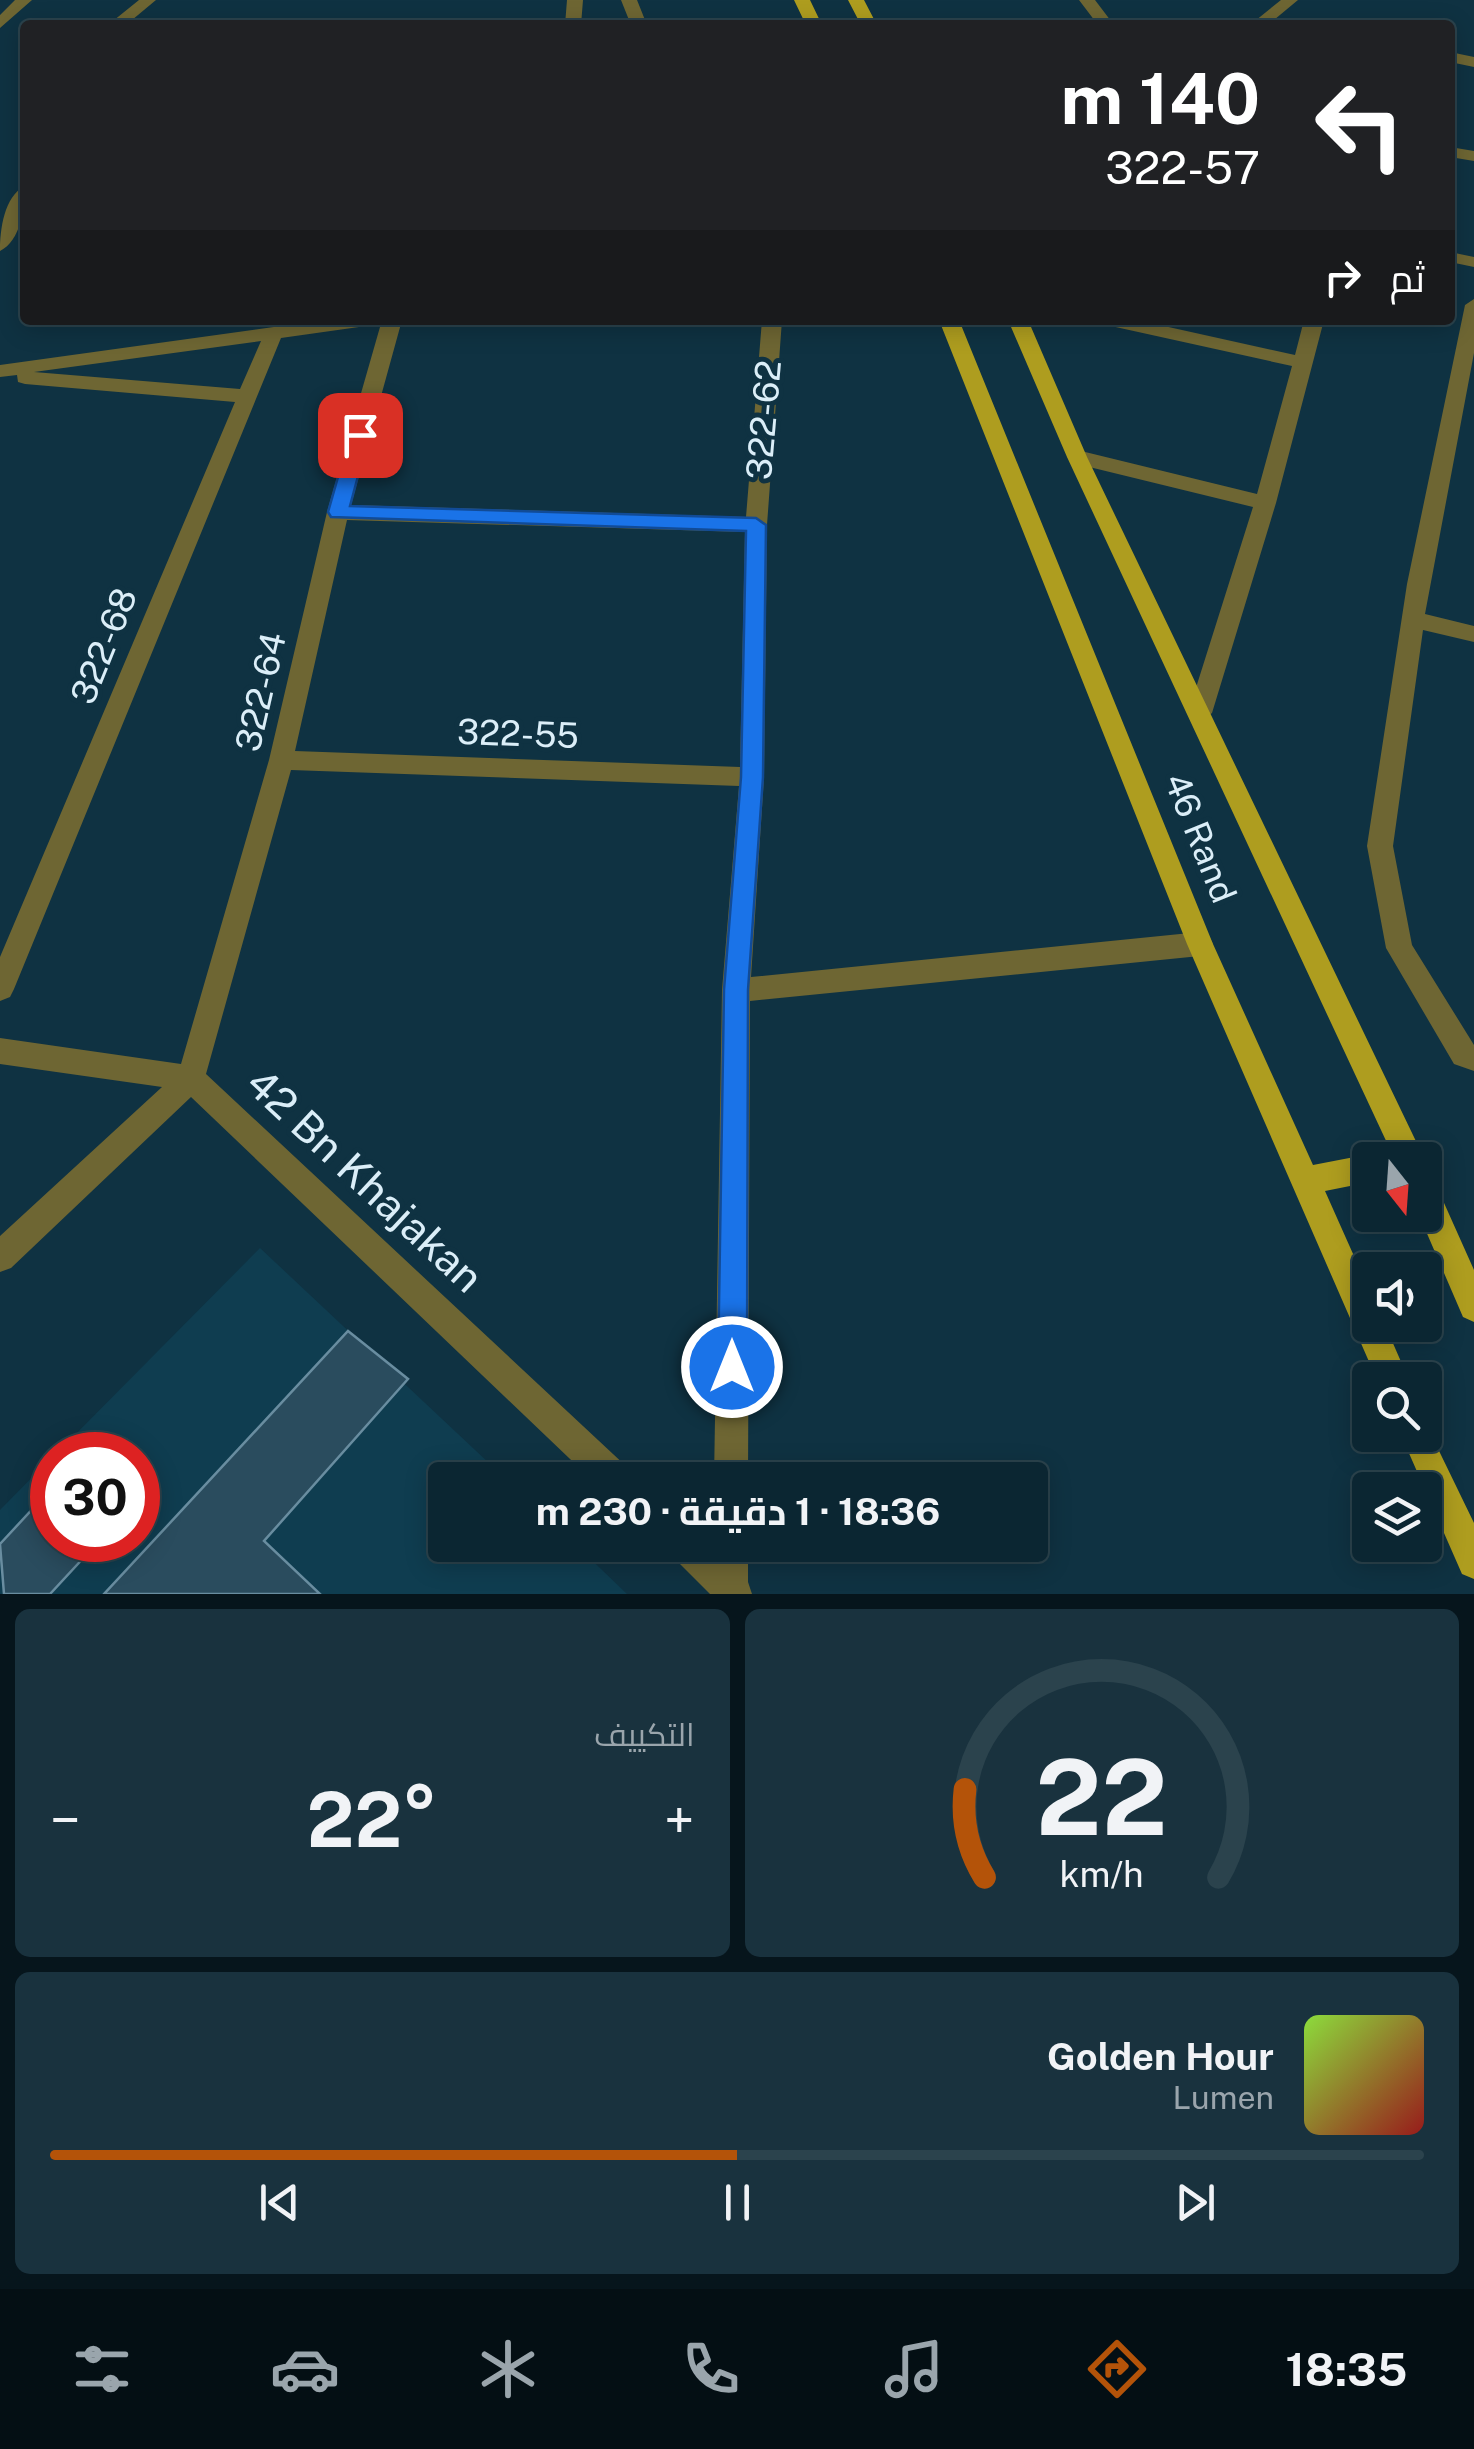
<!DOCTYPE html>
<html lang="ar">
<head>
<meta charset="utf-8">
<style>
	body { margin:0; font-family:"Public Sans",Cairo,sans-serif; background:#19323e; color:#f1f3f6; direction:rtl; height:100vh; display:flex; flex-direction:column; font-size:38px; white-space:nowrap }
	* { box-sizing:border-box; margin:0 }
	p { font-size:32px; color:#9aa5ac }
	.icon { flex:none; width:55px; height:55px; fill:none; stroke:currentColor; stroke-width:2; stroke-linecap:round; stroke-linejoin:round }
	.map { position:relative; height:1594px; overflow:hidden; direction:ltr }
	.sheet { display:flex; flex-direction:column; gap:15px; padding:15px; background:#06151c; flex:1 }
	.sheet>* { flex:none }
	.guide { position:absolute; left:20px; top:20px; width:1435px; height:305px; border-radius:10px; box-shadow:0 5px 25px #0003,0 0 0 2px #2b434d; direction:rtl; background:#202124; color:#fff; overflow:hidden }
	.needle { width:65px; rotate:163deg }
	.fabs { position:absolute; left:1352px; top:1142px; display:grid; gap:20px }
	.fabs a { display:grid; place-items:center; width:90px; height:90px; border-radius:10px; background:#0b2632; box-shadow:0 5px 25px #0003,0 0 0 2px #2b434d; font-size:50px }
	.speed { position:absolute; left:30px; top:1432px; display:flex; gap:20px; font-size:50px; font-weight:700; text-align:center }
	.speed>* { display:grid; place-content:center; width:130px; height:130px; border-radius:50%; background:#0b2632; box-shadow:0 5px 25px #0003,0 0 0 2px #2b434d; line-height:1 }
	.speed .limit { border:15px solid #d22; background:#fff; color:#111 }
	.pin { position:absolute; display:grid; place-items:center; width:85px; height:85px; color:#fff; margin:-42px; border-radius:20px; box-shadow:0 5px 15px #0006 }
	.me { position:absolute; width:110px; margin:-55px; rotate:0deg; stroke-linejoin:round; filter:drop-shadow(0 0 8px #0008) }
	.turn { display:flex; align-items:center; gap:35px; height:210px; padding:0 30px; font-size:45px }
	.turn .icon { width:130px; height:130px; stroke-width:2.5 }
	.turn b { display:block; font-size:70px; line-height:85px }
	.then { display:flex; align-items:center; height:95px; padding:0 30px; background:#0003; gap:20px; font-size:38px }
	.big { font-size:75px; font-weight:700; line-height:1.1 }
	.sheet .card { flex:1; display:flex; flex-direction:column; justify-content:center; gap:15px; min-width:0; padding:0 35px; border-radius:15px; background:#19323e }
	.sheet .dial { align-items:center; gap:0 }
	.dial svg { height:260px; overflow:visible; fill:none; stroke:#2b434d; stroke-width:7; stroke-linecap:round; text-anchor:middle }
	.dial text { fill:#f1f3f6; stroke:none }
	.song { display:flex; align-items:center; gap:30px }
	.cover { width:120px; height:120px; border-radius:15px; background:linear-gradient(135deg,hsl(90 70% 55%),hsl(0 70% 35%)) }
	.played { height:10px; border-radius:5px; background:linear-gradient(90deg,#b45309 50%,#2b434d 50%) }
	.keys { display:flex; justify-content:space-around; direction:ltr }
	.heat { display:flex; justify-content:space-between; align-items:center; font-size:55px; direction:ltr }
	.sheet .tiles { flex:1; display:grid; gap:15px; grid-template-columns:1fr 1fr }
	.card:last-child { grid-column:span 2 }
	.trip { position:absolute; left:428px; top:1462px; width:620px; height:100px; border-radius:10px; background:#0b2632; box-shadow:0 5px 25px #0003,0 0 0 2px #2b434d; font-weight:700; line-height:100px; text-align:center; direction:rtl }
	.tabs { display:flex; height:160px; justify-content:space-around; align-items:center; background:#040f14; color:#9aa5ac }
	.tabs .icon { width:70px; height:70px }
	.tabs .active { color:#b45309 }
	.tabs b { font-size:45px; color:#f1f3f6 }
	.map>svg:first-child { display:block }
	.built { fill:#0f3d50 }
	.building { fill:#2a4c5e; stroke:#698da0; stroke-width:2.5 }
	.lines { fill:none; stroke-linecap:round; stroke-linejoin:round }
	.minor { fill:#6e6633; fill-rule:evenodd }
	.major { fill:#ae9d1f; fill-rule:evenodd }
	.route { fill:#1a73e8; stroke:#114b97; stroke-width:2.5 }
	.labels { text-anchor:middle; stroke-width:10; stroke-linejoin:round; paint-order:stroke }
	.street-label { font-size:35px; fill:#dbeef8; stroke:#0f3242 }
	.near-street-label { font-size:42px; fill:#dbeef8; stroke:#0f3242 }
</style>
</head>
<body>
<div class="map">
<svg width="1474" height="1594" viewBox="0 0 1474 1594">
	<rect width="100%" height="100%" fill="#0f3242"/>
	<path class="built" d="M260,1248l247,232h-62v65h131l51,49h-627v-84l52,-53v83h86v-85h-83z"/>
	<path class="building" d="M348,1331l60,48 -144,162 56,53h-216z
		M102,1436l19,19h-37z
		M52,1488v52h48l-50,54h-46l-4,-50z"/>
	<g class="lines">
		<path class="minor" d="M15,0h17l-32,28v-13z
			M139,0h17l-30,25h-18z
			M567,0h16l-2,25h-16z
			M621,0h16l10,25h-16z
			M1079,0h16l19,25h-16z
			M1281,0h17l-30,25h-18z
			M1450,52l24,5v10l-24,-5z
			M1450,147l24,4v10l-24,-4z
			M25,186c0,21 -4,55 -25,65 0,-21 4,-55 25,-65z
			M1450,252l24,5v10l-24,-5z
			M1474,299v54l-49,261 49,12v16l-51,-12 -30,216 19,99 62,100v26l-20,-7 -68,-116 -19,-102 40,-262 58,-279z
			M324,320h52l-10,6 -85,12 -267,651 -4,8 -10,4v-44l235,-555 -210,-18 -7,-2 -1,-7 -17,2v-12zM261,341l-21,48 -206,-17z
			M382,320h20l-51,185 395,12 16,-197h20l-15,205 -3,252 -13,200 449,-45 9,4 4,8 -4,8 -9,4 -450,45 -2,479h-34l8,-490 17,-204 -448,-16 -85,304 422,394 5,12h-41l-401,-383 -180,171 -11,4v-36l162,-149 -162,-23v-26l181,26 88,-304 58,-248zM347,520l398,12 -5,235 -445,-16z
			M1101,320h36l158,35 9,-35h20l-48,183 -64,210 -12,9 -12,-9 65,-206 -176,-43 -10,-7 10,-7 180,44 35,-128 -181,-40z
			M668,1545h42l4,4v-4h34v37l4,12h-42l-37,-37z"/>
		<path class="major" d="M794,0h16l12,25h-16z
			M848,0h16l13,25h-16z
			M939,320h20l254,624 100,221 57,-11 10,4 -10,2v22l-45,9 45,101v33h15l24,55h-32l-190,-436z
			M1008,320h20l59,137 338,703h-30l-328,-703z
			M1425,1181l11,4 38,85v52l-11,-5 -44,-102h6z
			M1425,1422l49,101v56l-12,-5 -61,-139h24z"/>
	</g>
	<path class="route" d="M360,429l9,6 -19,71 406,12 10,7 -3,252 -15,213 -1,377 -4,10 -11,5 -10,-5 -4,-10 6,-377 17,-213 5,-246 -415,-14 -3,-5 22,-77z"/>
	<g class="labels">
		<g class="street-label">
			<text transform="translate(764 420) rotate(-85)" y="12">322-62</text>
			<text transform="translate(104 646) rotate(-68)" y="12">322-68</text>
			<text transform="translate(261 692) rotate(-77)" y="12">322-64</text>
			<text transform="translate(518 734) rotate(2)" y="12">322-55</text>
			<text transform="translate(1200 838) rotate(68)" y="12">46 Rand</text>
		</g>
		<g class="near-street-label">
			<text transform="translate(365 1180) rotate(43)" y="15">42 Bn Khajakan</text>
		</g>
	</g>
</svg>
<div class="fabs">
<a><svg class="needle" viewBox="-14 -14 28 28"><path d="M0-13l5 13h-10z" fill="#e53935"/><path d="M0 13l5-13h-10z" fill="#9aa5ac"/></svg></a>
<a><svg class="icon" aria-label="sound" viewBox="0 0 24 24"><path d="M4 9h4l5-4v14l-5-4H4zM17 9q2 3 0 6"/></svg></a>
<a><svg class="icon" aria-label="search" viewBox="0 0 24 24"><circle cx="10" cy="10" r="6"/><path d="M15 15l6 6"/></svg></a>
<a><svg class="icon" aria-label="layers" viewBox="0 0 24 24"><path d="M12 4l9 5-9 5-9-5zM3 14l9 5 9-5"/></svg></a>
</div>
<div class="speed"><div class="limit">30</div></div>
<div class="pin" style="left:360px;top:435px;background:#d93025"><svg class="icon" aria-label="arrive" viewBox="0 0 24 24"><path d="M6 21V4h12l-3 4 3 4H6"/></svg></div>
<svg class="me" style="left:732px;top:1367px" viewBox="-20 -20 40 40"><circle r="17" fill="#1a73e8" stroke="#fff" stroke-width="3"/><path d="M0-11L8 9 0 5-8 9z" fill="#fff"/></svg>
<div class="trip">18:36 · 1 دقيقة · 230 m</div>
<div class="guide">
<div class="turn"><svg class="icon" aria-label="left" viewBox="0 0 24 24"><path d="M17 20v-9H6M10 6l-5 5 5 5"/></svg><div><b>140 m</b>322-57</div></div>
<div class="then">ثم<svg class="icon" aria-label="right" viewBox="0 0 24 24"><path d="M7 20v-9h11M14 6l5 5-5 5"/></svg></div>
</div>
</div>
<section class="sheet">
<div class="tiles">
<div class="card dial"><svg viewBox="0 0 100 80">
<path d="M14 69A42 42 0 1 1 86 69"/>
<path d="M14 69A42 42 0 0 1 8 42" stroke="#b45309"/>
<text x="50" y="56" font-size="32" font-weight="700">22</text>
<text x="50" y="72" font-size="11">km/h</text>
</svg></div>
<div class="card"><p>التكييف</p>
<div class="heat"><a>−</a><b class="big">22°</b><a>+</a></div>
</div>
<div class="card">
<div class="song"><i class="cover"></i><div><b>Golden Hour</b><p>Lumen</p></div></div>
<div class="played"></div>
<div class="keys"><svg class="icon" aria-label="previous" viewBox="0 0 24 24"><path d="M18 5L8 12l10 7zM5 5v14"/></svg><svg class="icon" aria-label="pause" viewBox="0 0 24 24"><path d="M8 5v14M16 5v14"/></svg><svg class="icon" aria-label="next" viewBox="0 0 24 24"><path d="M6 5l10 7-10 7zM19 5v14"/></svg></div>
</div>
</div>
</section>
<nav class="tabs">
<b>18:35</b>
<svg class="icon active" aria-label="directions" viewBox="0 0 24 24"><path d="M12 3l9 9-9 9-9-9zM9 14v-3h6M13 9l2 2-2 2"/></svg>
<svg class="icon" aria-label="music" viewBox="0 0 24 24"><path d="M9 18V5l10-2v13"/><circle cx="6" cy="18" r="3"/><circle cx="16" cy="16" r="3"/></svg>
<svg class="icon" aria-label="phone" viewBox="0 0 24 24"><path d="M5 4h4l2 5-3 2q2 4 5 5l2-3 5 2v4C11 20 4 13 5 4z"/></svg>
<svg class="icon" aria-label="climate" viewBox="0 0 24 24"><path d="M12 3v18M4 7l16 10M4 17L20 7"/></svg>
<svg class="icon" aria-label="car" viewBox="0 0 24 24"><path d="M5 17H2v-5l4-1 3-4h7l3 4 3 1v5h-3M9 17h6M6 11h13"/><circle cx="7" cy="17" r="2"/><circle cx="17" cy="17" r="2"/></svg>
<svg class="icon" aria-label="filters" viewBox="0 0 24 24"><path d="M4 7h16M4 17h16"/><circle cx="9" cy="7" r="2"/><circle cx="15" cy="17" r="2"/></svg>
</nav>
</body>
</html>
